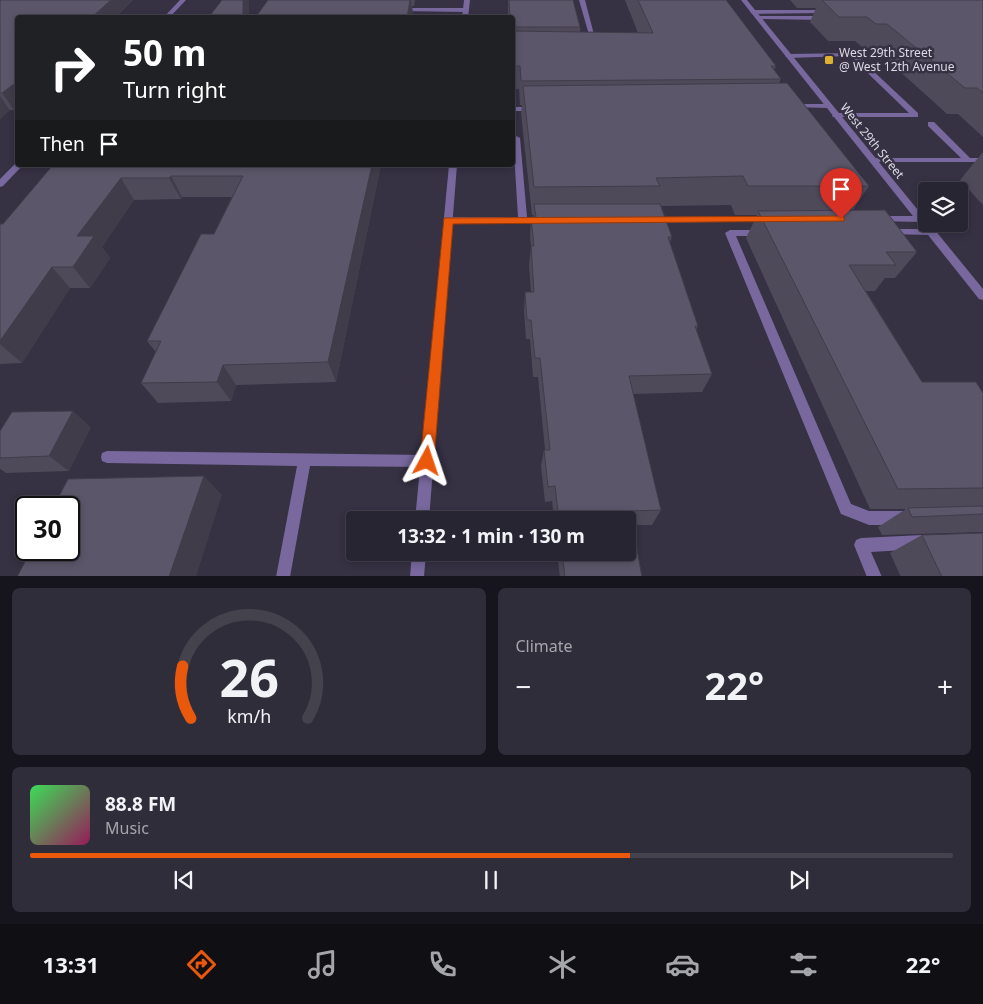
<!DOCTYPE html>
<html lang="en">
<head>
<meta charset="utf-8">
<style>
	body { margin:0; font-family:"Noto Sans",sans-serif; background:#302d3a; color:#f1f3f6; height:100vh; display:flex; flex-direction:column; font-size:19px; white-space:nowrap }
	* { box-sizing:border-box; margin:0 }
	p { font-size:16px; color:#a5a5ac }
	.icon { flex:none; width:28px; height:28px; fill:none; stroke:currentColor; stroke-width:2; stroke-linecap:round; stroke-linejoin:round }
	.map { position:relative; height:576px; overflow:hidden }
	.panel { display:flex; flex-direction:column; gap:12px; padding:12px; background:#16141c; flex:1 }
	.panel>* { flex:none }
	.banner { position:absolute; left:15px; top:15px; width:500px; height:152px; border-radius:5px; box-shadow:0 2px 8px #0003,0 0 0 1px #44424d; background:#202124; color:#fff; overflow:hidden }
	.controls { position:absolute; left:918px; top:182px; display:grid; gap:10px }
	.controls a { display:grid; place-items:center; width:50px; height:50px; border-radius:5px; background:#282532; box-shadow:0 2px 8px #0003,0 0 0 1px #44424d; font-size:25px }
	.speed { position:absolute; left:15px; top:496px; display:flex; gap:10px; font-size:25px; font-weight:700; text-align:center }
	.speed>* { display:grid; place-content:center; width:65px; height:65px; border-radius:50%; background:#282532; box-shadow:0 2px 8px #0003,0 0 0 1px #44424d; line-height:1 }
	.speed .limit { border:2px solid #111; border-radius:8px; background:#fff; color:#111 }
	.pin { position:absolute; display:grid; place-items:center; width:42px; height:42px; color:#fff; margin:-51px -21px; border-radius:50% 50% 50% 0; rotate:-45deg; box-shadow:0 0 5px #0007 }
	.pin .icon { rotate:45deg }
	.me { position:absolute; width:55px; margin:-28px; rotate:5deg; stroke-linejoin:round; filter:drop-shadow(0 0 4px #0008) }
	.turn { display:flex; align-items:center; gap:18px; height:105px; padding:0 25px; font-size:22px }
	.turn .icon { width:65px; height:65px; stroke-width:2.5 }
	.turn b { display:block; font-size:35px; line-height:42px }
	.then { display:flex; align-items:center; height:48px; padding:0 25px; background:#0003; gap:10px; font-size:19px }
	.big { font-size:38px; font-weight:700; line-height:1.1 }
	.panel .tile { flex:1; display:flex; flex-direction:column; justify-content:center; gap:8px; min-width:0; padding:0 18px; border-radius:8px; background:#302d3a }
	.panel .dial { align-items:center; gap:0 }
	.dial svg { height:130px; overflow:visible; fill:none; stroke:#44424d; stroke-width:7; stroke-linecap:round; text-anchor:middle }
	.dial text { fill:#f1f3f6; stroke:none }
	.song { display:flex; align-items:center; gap:15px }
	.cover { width:60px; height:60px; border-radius:8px; background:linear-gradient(135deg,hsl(130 70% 55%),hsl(330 70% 35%)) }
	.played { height:5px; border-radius:2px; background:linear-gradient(90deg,#ea580c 65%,#44424d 65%) }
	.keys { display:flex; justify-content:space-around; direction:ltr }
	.heat { display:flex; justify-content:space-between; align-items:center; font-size:28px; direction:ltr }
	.panel .tiles { flex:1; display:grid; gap:12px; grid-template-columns:1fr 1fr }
	.tile:last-child { grid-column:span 2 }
	.trip { position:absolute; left:346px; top:511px; width:290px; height:50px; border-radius:5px; background:#282532; box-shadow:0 2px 8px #0003,0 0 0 1px #44424d; font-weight:700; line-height:50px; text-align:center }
	.menu { display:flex; height:80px; justify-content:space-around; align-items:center; background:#100f14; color:#a5a5ac }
	.menu .icon { width:35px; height:35px }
	.menu .active { color:#ea580c }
	.menu b { font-size:22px; color:#f1f3f6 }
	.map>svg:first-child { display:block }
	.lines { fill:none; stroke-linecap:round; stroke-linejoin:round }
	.service { fill:#78689e; fill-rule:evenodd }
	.minor { fill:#78689e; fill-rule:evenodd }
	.tertiary { fill:#78689e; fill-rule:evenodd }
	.wall { fill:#4e4a5a }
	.shaded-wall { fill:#403c4a }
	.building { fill:#5b5669; stroke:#403c4a }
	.route { fill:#ea580c; stroke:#983908 }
	.poi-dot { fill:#dfb133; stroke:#363143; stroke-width:2 }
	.labels { text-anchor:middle; stroke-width:5; stroke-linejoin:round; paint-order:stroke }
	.far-poi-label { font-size:12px; fill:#dddae6; stroke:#363143; text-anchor:start }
	.far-street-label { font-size:12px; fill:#dddae6; stroke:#363143 }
</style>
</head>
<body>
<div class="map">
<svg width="983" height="577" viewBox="0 0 983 577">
	<rect width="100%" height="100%" fill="#363143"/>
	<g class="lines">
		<path class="service" d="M579,0h6l12,46 -5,-1z
			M400,8h66l3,2 -3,2 -68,-1v-2z
			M758,16h66l3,2 -3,2 -68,-1v-2z
			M854,53l64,60v4h-85l-1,-2 4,-2h73l-59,-57 -62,2 -3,-2 3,-2z
			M792,104h37l3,2 -3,2 -39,-1 -1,-1z
			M512,107h23l4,2 -4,2h-23z
			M928,122h6l36,36h13v4h-110l-4,-2 4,-2h88l-33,-32z
			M513,136h3l4,2 7,79 20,1 1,2 -1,2h-102l-1,-2 1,-2 3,-1h70z
			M767,216l3,1 1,2 -1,2 -116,2 -4,-3 4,-3z
			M879,216h41l4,3 -4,3 -44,-1 -1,-2 1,-2z
			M889,229h42l5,3 -5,3 -45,-1 -2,-2z
			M730,230h30l5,3 -5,3h-24l115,268 18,7h36l5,2 2,5 -2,5 -5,2h-36l-28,-11 -116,-281z
			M107,451l320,4 5,2 1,4 -1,4 -5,2 -117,-1 -20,111h-14l21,-111 -190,-3 -5,-2 -1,-4 1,-4z
			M922,535l5,2 2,5 -2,5 -5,2 -51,3 11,25h-15l-13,-32 2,-5 5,-2z"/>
		<path class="minor" d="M180,0h6l-17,18h-6z
			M464,0h6l-2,18h-6z
			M822,10l3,2 -1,1 -71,1 -3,-2 3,-2z
			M16,163l2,2h5l-20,21 -3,1v-8z
			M449,165h8l-28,355h-14z
			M412,552h14l-2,25h-14z"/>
		<path class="tertiary" d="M741,0h6l179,220v4h4l53,65v11l-4,-1z"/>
	</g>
	<path class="wall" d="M0,0h133l-18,18h-97l-4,92h-4l-10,9z
		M268,0h147l-1,6h-2l1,8 -1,4h-157z
		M508,0h65l7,27v5l58,1 -13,-33h101l50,66 -2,4 7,9 -2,4 90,103 -16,24 64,42 -22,26h-10l-10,13h-9l56,91 61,11v139l-101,3 -4,-8 28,-18h-36l-124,-271 11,-23h-22l-4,-10 -70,1 11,31 -2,5 28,84 -2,4 16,44 -10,18 -69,2 28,116 -9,15h-19l9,52h-82l-3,-25h71v-32h-74l-2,-19 -7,1 -4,-36 3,-16h1l-7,-73h-5l-3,-38h-4l-2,-28 1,-19h6l-2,-26 2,-20 -1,-9 1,-20h2l1,-2h-2l-11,-102 1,-8h-2l-1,-16h-7v-71h-4z
		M790,0h193v137l-25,-23h-11l-73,-66 -10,1 -9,-8h-27l-18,-19 6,-14h-19z
		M982,153h1v52l-23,-25z
		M53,165h328l-45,217 -100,3 -5,16 -73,2 -17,-20 15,-31 -9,-11 67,-107 18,-37h-50l-1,2 -47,1 -32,47 8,11 -20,30h-20l-48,75 -22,1v-140h3z
		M91,427l-22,44 -63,2 -6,-4v-38z
		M922,535l61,42h-82l-11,-24z"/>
	<path class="shaded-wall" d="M111,0h22l-18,18h-24z
		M243,0h6v18h-6z
		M410,0h1l2,14 -1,4h-5z
		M18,81v26l-4,3 -12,-17z
		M0,96l10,14 -10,9z
		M372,165h9l-45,217 -8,-20z
		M171,176l11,21 -1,2 -12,-21z
		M121,178l13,22 -32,47 8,11 -20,30 -17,-21 4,-31z
		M52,267l18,21 -48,75 -22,-19v-3z
		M223,365l13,20 -5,16 -14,-19z
		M73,411l18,16 -22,44 -20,-15z
		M204,476l18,19 -26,82h-27z"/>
	<path class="building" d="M0,0h111l-20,18h-73v63l-16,12h-2z
		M222,0h21v18h-35z
		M268,0h142l-3,18h-152z
		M509,0h64l7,27h-68v-9h-2z
		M638,0h88l50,66h-5l10,13 -260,2 -1,-15h-8v-35l141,2z
		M822,0h161v93l-6,-5h-12l-78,-64h-11l-9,-7h-28z
		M787,83l82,103h-121l-5,-10 -87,2 4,8 -126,1 -11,-101z
		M53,165h319l-44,197 -105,3 -6,17 -76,1 20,-42h-14l54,-107h13l29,-58h-72l-2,2h-48l-44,58h17l-21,31h-21l-52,74v-117h3z
		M534,204h126l12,33h-4l30,89h-3l17,48 -83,2 32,134 -31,1 12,66h-77l-3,-25h66v-32h-69l-4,-34 -7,1 -4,-37h6l-10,-92h-5l-4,-38h-4l-2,-28h9l-3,-46h3l-3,-29h5z
		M885,210l32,42h-31l10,13h-47l73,117h54l7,11v95l-85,1 -140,-278z
		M73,411l-24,45 -49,2v-27l12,-19z
		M204,476l-35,101h-152l14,-27h38v-42h-16l15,-29z
		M983,506v8l-71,3 -4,-9z
		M983,533v44h-41l-20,-42z"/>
	<path class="route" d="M841,216l3,1v4l-391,3 -19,237 -2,5 -5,2 -5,-2 -2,-5 24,-243z"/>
	<rect class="poi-dot" x="824" y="55" width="10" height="10" rx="2.5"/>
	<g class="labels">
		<g class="far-poi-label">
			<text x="839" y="57">West 29th Street<tspan x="839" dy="14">@ West 12th Avenue</tspan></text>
		</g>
		<g class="far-street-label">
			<text transform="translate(872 141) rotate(51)" y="4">West 29th Street</text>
		</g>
	</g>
</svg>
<div class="controls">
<a><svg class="icon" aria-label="layers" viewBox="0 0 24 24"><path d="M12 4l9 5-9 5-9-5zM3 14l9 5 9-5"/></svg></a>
</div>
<div class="speed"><div class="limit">30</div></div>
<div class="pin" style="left:841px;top:219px;background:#d93025"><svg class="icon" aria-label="arrive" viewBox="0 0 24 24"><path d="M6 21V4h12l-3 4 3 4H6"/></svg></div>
<svg class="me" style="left:427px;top:461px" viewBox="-20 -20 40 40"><path d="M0-17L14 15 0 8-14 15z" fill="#ea580c" stroke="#fff" stroke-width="4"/></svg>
<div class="trip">13:32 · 1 min · 130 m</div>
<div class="banner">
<div class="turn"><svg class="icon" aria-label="right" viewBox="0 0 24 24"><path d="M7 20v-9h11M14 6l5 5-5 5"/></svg><div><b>50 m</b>Turn right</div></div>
<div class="then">Then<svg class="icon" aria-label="arrive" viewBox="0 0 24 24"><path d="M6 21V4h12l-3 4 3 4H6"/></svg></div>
</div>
</div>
<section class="panel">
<div class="tiles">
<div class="tile dial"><svg viewBox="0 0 100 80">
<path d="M14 69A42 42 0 1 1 86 69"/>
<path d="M14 69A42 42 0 0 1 9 37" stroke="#ea580c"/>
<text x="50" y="56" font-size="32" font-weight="700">26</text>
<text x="50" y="72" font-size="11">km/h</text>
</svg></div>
<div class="tile"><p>Climate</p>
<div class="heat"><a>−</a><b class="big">22°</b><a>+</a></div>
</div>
<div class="tile">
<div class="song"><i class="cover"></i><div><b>88.8 FM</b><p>Music</p></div></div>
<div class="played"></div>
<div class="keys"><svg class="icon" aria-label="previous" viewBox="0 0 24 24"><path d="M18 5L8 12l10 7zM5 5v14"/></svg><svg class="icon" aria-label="pause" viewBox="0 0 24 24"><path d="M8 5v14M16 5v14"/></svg><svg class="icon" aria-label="next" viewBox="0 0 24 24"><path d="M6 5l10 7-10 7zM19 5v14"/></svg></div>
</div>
</div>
</section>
<nav class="menu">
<b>13:31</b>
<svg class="icon active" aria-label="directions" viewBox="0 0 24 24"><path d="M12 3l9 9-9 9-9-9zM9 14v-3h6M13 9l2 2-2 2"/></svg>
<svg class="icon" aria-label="music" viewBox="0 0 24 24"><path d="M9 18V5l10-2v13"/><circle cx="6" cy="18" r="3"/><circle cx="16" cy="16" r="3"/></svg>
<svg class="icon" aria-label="phone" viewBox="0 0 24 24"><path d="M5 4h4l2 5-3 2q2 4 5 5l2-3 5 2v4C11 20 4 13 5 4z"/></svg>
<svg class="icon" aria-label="climate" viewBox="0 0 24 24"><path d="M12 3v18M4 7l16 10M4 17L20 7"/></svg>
<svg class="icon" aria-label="car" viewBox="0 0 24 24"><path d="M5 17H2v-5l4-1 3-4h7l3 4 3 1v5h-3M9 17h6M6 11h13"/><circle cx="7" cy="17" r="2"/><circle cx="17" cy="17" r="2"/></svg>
<svg class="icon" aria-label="filters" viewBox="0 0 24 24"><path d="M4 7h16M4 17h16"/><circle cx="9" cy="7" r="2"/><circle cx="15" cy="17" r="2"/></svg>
<b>22°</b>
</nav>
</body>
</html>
